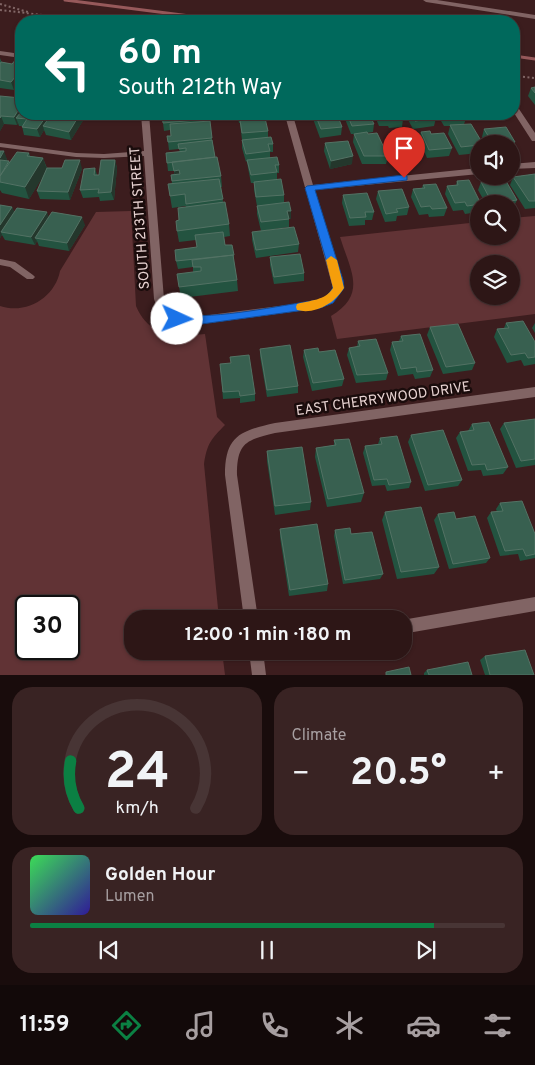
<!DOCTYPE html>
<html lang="en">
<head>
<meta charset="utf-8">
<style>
	body { margin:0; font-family:Overpass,sans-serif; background:#392323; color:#f1f3f6; height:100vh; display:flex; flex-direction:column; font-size:19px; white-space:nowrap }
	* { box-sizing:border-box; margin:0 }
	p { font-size:16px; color:#a79fa1 }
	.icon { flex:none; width:28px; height:28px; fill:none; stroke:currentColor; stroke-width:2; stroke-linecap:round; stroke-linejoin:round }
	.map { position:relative; height:675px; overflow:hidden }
	.panel { display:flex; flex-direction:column; gap:12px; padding:12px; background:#190c0c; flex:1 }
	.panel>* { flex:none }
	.banner { position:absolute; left:15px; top:15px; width:505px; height:105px; border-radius:20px; box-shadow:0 1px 4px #0004,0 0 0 1px #483535; background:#00695c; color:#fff; overflow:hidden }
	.tools { position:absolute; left:470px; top:135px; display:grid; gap:10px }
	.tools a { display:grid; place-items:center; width:50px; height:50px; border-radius:50%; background:#2d1616; box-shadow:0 1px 4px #0004,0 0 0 1px #483535; font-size:25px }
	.speed { position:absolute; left:15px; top:595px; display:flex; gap:10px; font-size:25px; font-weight:700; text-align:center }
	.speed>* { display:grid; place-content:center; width:65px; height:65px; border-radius:50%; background:#2d1616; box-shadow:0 1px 4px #0004,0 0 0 1px #483535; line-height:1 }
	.speed .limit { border:2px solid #111; border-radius:8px; background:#fff; color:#111 }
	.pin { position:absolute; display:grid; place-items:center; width:42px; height:42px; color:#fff; margin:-51px -21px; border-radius:50% 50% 50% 0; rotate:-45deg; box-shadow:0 0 5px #0007 }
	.pin .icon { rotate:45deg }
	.me { position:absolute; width:55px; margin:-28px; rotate:92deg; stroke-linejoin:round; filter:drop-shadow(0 0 4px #0008) }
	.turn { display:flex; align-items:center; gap:18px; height:105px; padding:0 20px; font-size:22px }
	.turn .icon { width:65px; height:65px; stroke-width:2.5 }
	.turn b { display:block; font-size:35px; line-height:42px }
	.big { font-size:38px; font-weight:700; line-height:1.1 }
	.panel .tile { flex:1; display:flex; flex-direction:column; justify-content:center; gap:8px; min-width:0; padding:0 18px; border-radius:20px; background:#392323 }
	.panel .dial { align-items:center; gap:0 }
	.dial svg { height:130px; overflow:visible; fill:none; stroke:#483535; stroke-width:7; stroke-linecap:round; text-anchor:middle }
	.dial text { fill:#f1f3f6; stroke:none }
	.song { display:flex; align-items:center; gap:15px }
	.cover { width:60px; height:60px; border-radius:8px; background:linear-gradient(135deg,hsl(130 70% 55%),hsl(250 70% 35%)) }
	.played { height:5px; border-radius:2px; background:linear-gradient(90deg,#0b8043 85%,#483535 85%) }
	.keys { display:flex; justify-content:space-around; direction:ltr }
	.heat { display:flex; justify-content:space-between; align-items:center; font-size:28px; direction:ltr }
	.panel .tiles { flex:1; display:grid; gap:12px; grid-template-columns:1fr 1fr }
	.tile:last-child { grid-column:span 2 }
	.trip { position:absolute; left:124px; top:610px; width:288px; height:50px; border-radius:20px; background:#2d1616; box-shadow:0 1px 4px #0004,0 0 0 1px #483535; font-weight:700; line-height:50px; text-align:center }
	.dock { display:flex; height:80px; justify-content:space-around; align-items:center; background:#120909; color:#a79fa1 }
	.dock .icon { width:35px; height:35px }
	.dock .selected { color:#0b8043 }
	.dock b { font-size:22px; color:#f1f3f6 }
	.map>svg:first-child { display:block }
	.green { fill:#613335; fill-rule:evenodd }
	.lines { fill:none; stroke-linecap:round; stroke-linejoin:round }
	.stream { stroke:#97595b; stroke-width:3 }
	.path { stroke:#826767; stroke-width:2; stroke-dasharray:2 2.5; stroke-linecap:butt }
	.minor { fill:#816464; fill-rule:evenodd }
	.tertiary { fill:#816464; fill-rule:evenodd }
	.wall { fill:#235340 }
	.shaded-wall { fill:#24372c }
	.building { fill:#386050; stroke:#537264 }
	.route { fill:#1a73e8; stroke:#114b97 }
	.slow { fill:#f59e0b }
	.labels { text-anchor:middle; stroke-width:5; stroke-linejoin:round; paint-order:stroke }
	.street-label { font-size:14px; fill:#e7d2d1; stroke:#1a0c0c }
</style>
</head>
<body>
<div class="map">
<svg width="535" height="675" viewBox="0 0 535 675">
	<rect width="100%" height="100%" fill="#3c1d1e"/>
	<path class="green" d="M131,211l5,95c13,31 39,31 69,28l12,83 8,8c-14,14 -18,19 -21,39l15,155h-87v32h90l3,24h-225v-369c27,9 55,-9 60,-35l36,-59zM69,606v43h-43v-43z
		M535,216v98l-198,25 -6,-23c37,-22 19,-46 9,-79l139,-15v14h32v-18zM479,264h32v32h-32z"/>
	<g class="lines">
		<path class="stream" d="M65,0l164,21
			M514,56l21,3"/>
		<path class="path" d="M0,4l28,8
			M0,10l94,11
			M514,76l21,2"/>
		<path class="minor" d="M0,51l21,3v4l-21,-3z
			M514,106h3l18,27v8h-3l-18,-28z
			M141,114h8l15,185c5,15 16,18 30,18l125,-16 7,-4 7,-9 -47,-169 2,-5h7l-1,5 19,66 166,-17v6l-165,16 29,98 -11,15 -11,5 -127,17c-19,-1 -34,-6 -40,-26l-10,-143 -40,2 -28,-1 -76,-10v-4l76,10 28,1 40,-3z
			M535,162v6l-24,1v-5z
			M0,259l15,3 18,13 2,2 -2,2h-6l-17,-12 -10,-2z
			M535,387v10l-260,36c-29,7 -38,10 -38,42l21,144h-14l-19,-144c0,-39 15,-44 50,-52z
			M535,597v14l-133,23v-14z
			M249,651h14l3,24h-14z"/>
		<path class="tertiary" d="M423,0h14l98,15v4l-109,-17z"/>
	</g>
	<path class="wall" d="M0,58l2,5 10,1 9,-6v33l-4,-1 -1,-3 -2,3 -14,-2z
		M535,87v18l-7,-9 3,-8z
		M0,96l21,18h66l-16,26 -25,-5 -2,-5 -4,7 -16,-2 -2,-9h-3l-1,-3 -1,2 -13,-1 -4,7z
		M208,114l7,43 6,19 1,11h-1l2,15 6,22 1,12 -6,1 1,8 9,10v7l3,18 1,11 -57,7 -2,-11 14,-15v-5l-15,2 -2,-8 21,-14 -1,-7 -17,2 -2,-11 2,-11 7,-14 -14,2 -2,-12 2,-12 -1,-9 3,-1v-3h-6l-2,-18 14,-1 -1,-3 -10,1 -1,-8 3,-6 -1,-6 -6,1 -1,-8z
		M237,114h27v4l4,13v6l5,7v8h-3v6l9,7v8h-2v7l7,15v7l7,9v8h-2v8l-28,4 -4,-17v-8l-3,-16v-7h-3l-3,-15 -1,-7 -1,1 -4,-14v-8l-2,-17h-1z
		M312,114h25l5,13 -1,8 -21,3 -8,-22z
		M343,114h26l5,10 -1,8 -6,1 21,23 -2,8h-24l-9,-22 1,-8h-3z
		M374,114h27l2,5 -1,8 -13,1 -1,-2h-9z
		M405,114h29l2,4 -2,8 -21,3z
		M437,114h28l2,2 -3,8 15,20v9l-20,2 -11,-21 2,-8h-6z
		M468,114h22v1l-8,1 -1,3 -9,1z
		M484,129l31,13 -3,8h-1v-6h-25l-4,-7z
		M421,132l10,2 21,14 -3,8 -22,2 -8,-18z
		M389,135l14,1 16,15 -2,8 -22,2 -8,-18z
		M325,143l27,21 -22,5 -6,-18z
		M0,151l7,8 -1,2 4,1 19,-9 1,3 13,2 4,10 35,1 -12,31 -30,-1 -3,-8 6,-15 -14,23 -27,-6 -2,-3z
		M115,160l2,8 -3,32 -14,1 -1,-4 -16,1 -3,-8 15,-22 2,7h2z
		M535,174v34l-10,1 -15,-24 3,-8z
		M490,178l27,22 -4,8h-2v-4h-25l-8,-14 3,-8 8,-1z
		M457,181l22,23v8l-14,2 -2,-4 -10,1 -8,-17 2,-8 9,-1z
		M423,185l24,23 -3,8 -15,1 -1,-3 -9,1 -8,-18 2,-8 9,-1z
		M378,191l31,16 -2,8 -10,1 -1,5 -11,1 -9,-23z
		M343,195l31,17 -2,8h-7v5l-16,1 -7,-23z
		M0,205l12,2 2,5 35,5 36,8 -16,26 -30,-5 -2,-5 -2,4 -30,-5 -3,-5 -2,3z
		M252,232l47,12 -1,8 -42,6 -4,-18z
		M270,257l34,16v8l-30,3 -4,-19z
		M506,323l29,19v22l-11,2 -3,-6 -14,3 -13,-26 3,-8 7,-1z
		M535,323v10l-3,-5z
		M430,327l45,36 -3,7 -29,4 -16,-39z
		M401,336l32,34 -3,7 -15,2 -2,-5 -15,2 -8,-26 2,-8 7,-1z
		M358,341l30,32 -2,7 -30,3 -9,-28 2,-7 8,-1z
		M260,349l38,37v7l-31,4 -7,-41z
		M304,350l15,2 25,27 -2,7 -30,5 -9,-34z
		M220,364l35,30v7l-15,2v-5l-17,1z
		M535,419v46l-19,3 -16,-39 4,-6z
		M472,424l36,43 -5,7 -20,2 -2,-6 -13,1 -12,-33 4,-6 8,-1z
		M411,435l51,45 -4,6 -33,5 -17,-49z
		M380,438l31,44 -2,6 -22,3 -2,-6 -13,1 -9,-33 2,-7 13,-2z
		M334,440l30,53 -3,9 -34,5 -12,-50 1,-9 18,-3z
		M267,451l44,51 -1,8 -35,5 -8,-54z
		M500,503l35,31v24l-15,3 -2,-7 -18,2 -13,-38 4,-6h6l-1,-3z
		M385,512l54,55 -5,7 -37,5 -15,-59z
		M438,514l18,5 34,39 -4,5 -37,6 -15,-49z
		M280,529l48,55 -1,7 -38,5 -9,-59z
		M335,530l16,4 32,40 -3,5 -37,5 -9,-48z
		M485,656l49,19h-49l-5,-15z
		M427,670l45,5h-48v-2z"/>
	<path class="shaded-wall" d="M21,70v11l-6,1 1,5 -2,3 -3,-8z
		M21,106v8l-5,4 2,5 -1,2 -3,-8z
		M48,114h8l-13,12 1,4 -4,7 -3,-8z
		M80,114h7l-16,26 -2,-8z
		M1,116l3,8 -4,7v-13z
		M4,151l3,8 -5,9 -2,-4v-6z
		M353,156l-1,8 -22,5 1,-8z
		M43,158l4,12 -18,29 -4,-12z
		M80,160l2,9 -12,31 -2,-8z
		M115,160l2,8 -3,32 -3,-8z
		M179,170l2,10 -6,1 -1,-10z
		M12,207l4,8 -15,17 1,3 -2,3v-13z
		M287,211h4v8h-5z
		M47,212l3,8 -15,18 2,3 -2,4 -4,-8z
		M82,217l3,8 -16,26 -2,-8z"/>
	<path class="building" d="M17,58h4v12l-10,12 -11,-2v-16l1,-2 11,2z
		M21,74v9l-6,-1z
		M535,87v6l-4,-5z
		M0,96l21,2v8l-7,11 -13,-1 -1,2z
		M21,112v2h27l-11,15 -15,-2 5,-8 -11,-1z
		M52,114h28l-11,18 -26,-6z
		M162,114h46v5l-45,4z
		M315,114h22l5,13 -21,2z
		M347,114h22l5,10 -22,2z
		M379,114h22l2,5 -13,1 -1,-3 -8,1z
		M411,114h23l2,4 -21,3z
		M443,114h22l2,2 -21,2z
		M265,118l3,13 -26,2 -2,-13z
		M210,121l2,17 -44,4 -1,-6h4l-1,-12z
		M471,124l12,20h-4v1l-18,2 -11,-22z
		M506,127l9,15 -22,2 -9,-15z
		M430,131l1,3 13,-1 8,15 -23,2 -8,-18z
		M367,132l1,2 9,-1 11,23h-24l-10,-22z
		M401,134l2,2 9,-1 7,16 -22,2 -8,-18z
		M271,137l2,7h-5l2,7 -24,3 -4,-14z
		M212,140l3,17 -48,6 -1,-10 20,-2v-3l-7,1 -1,-5z
		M348,141l5,15 -22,5 -6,-18z
		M0,151h4l-4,7z
		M17,152l12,1 -2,3 16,2 -18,29 -25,-5v-6z
		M217,157l4,19 -49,5 -1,-6 9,-1 -1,-4 -5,1 -2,-9z
		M277,157l2,8h-4l2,7 -26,3 -4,-15z
		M0,160l9,1 -9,15z
		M65,160h15l-12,32 -31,-1 10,-23h15z
		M101,160h14l-4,32 -13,1 1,-4 -19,1 4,-21 11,-1 -1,7h5z
		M535,174v27h-6l-16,-24z
		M503,176l14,24 -15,2 -2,-4 -10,1 -9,-17 11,-1 -2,-3z
		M219,179l4,20 -37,5 -1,-10 -15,2 -2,-12z
		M281,179l3,16 -28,2 -2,-15z
		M469,180l12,24 -14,2 -2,-4 -10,1 -8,-17 11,-1 -1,-4z
		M436,184l11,24 -15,1 -2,-3 -9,1 -8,-18 12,-1 -2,-3z
		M402,189l7,18 -13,2 2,3 -12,2 -8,-23z
		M367,193l7,19h-9l1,5 -16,1 -7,-23z
		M225,202l4,22 -52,7 -1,-10 3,-1 -1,-12z
		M289,202l2,9h-4l2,8 -28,3 -4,-16z
		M0,205l12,2 -12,18z
		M17,208l30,4 -16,25 -30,-5z
		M52,212l30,5 -15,26 -32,-5z
		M294,227l5,17 -43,6 -4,-18z
		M223,232l2,13h7l2,10 -58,6 -1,-11 22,-3 -2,-12z
		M300,254l4,19 -30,4 -4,-20z
		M233,255l4,25 -58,7 -2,-13 24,-3v-4h-8l-1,-7z
		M523,321l12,21v15l-7,1 -3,-5 -14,2 -14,-26 12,-1 -3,-5z
		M458,324l17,39 -29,4 -16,-40z
		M420,334l13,36 -16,2 -1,-5 -15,2 -9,-27 11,-1 -2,-5z
		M376,339l12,34 -31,2 -8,-27 11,-2 -2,-5z
		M290,345l8,41 -31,4 -7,-41z
		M318,348l1,4 16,-2 9,29 -31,4 -9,-33z
		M249,355l6,39 -15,2 -1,-5 -16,1 -3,-28 11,-1 -1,-6z
		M535,419v40l-14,2 -17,-38z
		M489,422l19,45 -21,3 -2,-6 -13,1 -12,-33 14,-2 -2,-6z
		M443,430l19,50 -34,5 -17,-50z
		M397,436l14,46 -22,3 -2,-6 -13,1 -9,-34 17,-2 -2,-6z
		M349,439l15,54 -36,6 -12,-51 20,-3 -2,-5z
		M302,447l9,55 -36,4 -8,-55z
		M522,501l13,33v20l-9,2 -3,-7 -18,2 -14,-39 12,-1 -3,-8z
		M421,507l18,60 -38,5 -16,-60z
		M454,512l2,7 19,-3 15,42 -37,6 -15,-50z
		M317,524l11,60 -38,6 -10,-61z
		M350,528l1,6 21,-2 11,42 -38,6 -10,-50z
		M525,650l9,25h-44l-5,-19z
		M468,662l4,13h-43l-2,-5z
		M409,667l2,8h-25v-3z"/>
	<path class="route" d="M404,175l3,1v4l-92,10 28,90 1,8 -11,15 -13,5 -126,17 -21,-3 -1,-3 5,-4c44,4 98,-9 142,-15l7,-3 7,-9 -1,-8 -27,-92 2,-2z"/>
	<path class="slow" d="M331,256l6,4 7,28c-9,15 -29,27 -47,22l-1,-3 1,-3c13,-4 28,-3 36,-16l-7,-28z"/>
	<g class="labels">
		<g class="street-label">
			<text transform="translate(139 218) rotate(-94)" y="5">SOUTH 213TH STREET</text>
			<text transform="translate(383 398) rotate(-8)" y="5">EAST CHERRYWOOD DRIVE</text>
		</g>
	</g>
</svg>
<div class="tools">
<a><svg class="icon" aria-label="sound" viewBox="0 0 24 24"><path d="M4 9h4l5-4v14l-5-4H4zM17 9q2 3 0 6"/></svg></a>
<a><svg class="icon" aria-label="search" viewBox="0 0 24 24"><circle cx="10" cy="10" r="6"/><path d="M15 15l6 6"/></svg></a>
<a><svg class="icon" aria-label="layers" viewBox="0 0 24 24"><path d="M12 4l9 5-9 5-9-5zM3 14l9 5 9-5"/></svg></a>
</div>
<div class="speed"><div class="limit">30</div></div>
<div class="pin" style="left:404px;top:178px;background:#d93025"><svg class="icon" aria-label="arrive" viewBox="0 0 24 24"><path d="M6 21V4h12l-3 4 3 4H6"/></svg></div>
<svg class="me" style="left:177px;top:319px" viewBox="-20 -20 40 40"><circle r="19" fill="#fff"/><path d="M0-13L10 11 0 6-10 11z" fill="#1a73e8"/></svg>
<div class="trip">12:00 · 1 min · 180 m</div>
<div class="banner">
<div class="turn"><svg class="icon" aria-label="left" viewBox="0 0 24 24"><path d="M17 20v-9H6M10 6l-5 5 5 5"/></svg><div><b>60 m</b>South 212th Way</div></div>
</div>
</div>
<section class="panel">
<div class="tiles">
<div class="tile dial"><svg viewBox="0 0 100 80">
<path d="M14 69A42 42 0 1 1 86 69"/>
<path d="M14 69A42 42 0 0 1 9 40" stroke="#0b8043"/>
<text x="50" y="56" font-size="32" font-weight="700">24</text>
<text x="50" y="72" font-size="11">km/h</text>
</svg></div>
<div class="tile"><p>Climate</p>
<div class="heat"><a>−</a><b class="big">20.5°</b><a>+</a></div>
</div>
<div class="tile">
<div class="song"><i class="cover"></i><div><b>Golden Hour</b><p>Lumen</p></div></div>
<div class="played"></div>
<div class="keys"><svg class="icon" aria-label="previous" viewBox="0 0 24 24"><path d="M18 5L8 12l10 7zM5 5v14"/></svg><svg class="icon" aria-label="pause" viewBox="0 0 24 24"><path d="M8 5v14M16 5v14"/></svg><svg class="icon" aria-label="next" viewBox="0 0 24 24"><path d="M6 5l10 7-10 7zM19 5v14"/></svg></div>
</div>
</div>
</section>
<nav class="dock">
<b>11:59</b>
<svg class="icon selected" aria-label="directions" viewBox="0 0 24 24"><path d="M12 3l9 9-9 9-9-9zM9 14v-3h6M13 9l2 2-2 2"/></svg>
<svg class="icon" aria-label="music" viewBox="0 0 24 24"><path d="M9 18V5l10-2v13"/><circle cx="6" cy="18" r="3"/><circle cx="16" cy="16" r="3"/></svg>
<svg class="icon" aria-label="phone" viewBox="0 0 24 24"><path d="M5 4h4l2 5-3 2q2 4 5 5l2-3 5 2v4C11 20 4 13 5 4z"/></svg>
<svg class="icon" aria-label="climate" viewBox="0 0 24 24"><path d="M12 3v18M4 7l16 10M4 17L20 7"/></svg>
<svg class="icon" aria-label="car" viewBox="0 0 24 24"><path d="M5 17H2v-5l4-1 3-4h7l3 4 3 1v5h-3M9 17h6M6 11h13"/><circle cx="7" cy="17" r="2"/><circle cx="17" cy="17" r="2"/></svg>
<svg class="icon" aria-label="filters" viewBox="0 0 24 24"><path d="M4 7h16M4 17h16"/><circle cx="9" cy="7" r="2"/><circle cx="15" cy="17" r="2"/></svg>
</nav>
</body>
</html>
